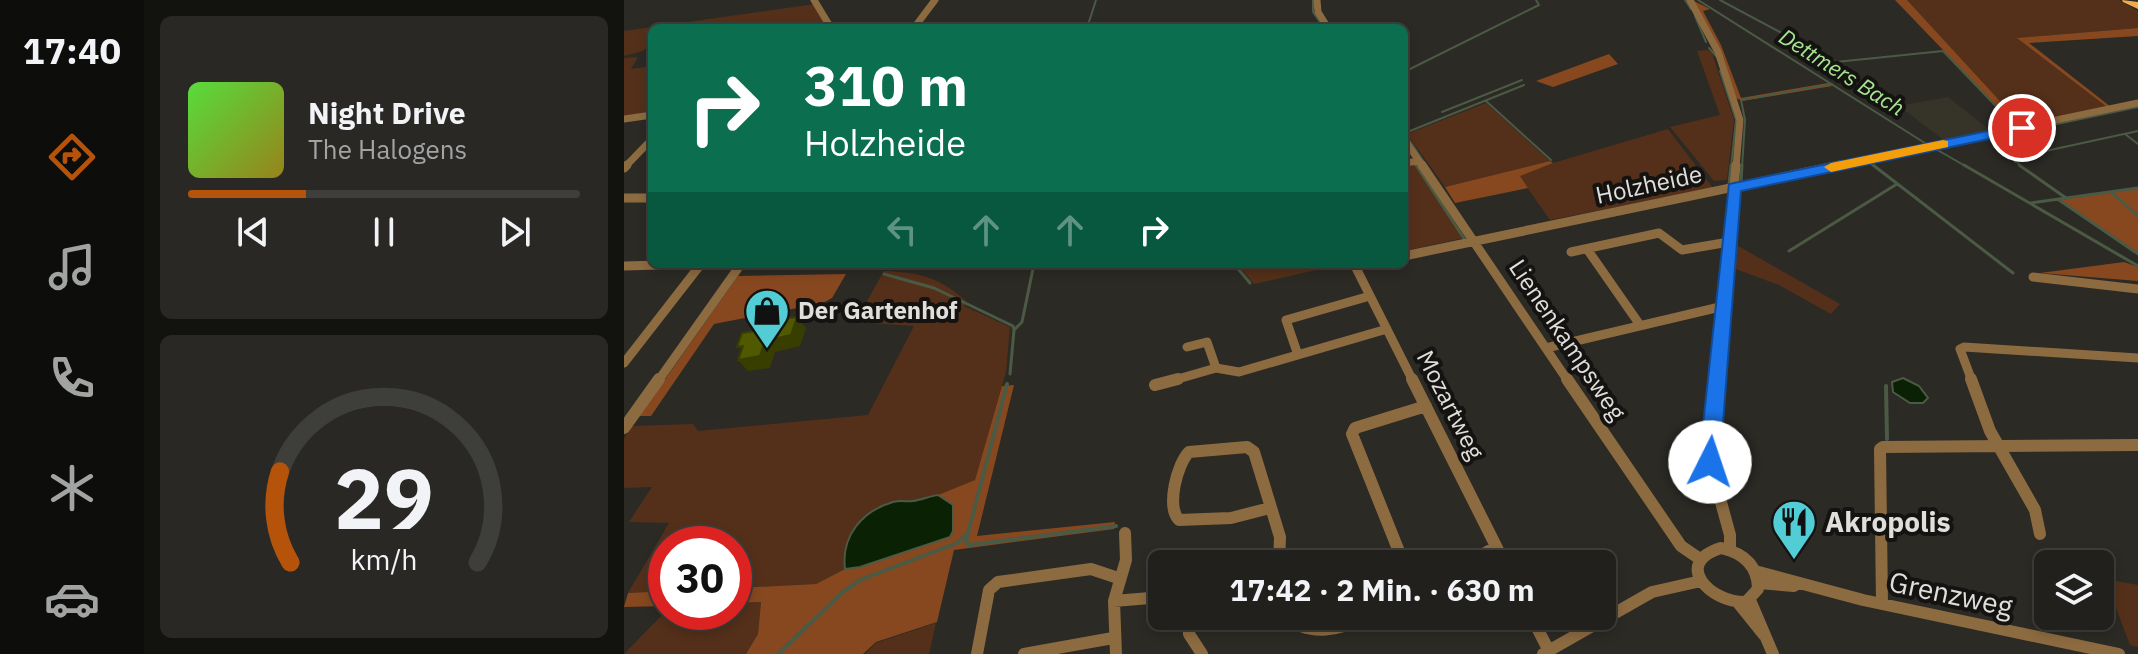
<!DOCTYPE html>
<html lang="de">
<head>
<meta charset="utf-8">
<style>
	body { margin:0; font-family:"IBM Plex Sans",sans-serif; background:#292825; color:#f1f3f6; height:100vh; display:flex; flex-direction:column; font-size:30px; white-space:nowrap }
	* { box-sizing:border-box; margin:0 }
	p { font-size:26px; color:#a2a3a3 }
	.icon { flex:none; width:44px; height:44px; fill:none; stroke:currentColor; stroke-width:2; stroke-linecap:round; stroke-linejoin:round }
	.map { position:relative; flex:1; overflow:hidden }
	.side { display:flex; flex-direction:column; gap:16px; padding:16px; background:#12120f; width:480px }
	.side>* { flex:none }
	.guide { position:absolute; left:24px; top:24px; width:760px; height:244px; border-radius:12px; box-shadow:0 4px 12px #0003,0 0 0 2px #3e3e3b; background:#0b6e4f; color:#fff; overflow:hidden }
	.fabs { position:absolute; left:1410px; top:550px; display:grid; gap:16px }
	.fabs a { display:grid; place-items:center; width:80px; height:80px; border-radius:12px; background:#21201c; box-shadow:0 4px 12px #0003,0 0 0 2px #3e3e3b; font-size:40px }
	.speed { position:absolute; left:24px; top:526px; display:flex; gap:16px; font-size:40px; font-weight:700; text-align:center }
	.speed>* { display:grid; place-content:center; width:104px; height:104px; border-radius:50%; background:#21201c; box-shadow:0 4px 12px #0003,0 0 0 2px #3e3e3b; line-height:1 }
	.speed .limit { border:12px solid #d22; background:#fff; color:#111 }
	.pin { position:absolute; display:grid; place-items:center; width:68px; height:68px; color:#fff; margin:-34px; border:4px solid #fff; border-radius:50%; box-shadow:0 2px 8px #0007 }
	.me { position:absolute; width:88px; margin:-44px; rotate:4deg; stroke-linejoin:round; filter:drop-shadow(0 0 6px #0008) }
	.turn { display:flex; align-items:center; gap:28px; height:168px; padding:0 24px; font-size:36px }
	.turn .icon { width:104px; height:104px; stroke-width:2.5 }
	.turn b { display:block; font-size:56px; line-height:68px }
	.lanes { display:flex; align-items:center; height:76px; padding:0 24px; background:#0003; justify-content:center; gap:40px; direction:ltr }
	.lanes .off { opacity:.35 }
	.side .widget { flex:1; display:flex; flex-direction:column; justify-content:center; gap:12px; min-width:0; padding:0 28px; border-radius:12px; background:#292825 }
	.side .dial { align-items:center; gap:0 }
	.dial svg { height:208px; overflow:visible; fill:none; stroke:#3e3e3b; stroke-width:7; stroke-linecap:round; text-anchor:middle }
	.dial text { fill:#f1f3f6; stroke:none }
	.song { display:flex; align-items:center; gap:24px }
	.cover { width:96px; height:96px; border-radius:12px; background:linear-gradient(135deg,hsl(110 70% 55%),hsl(50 70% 35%)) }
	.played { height:8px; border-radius:4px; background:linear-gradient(90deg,#b45309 30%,#3e3e3b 30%) }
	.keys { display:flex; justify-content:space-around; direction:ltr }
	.trip { position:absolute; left:524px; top:550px; width:468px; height:80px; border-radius:12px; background:#21201c; box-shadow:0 4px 12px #0003,0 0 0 2px #3e3e3b; font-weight:700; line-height:80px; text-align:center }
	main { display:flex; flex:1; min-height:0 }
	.tab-bar { display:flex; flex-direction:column; width:144px; justify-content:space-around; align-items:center; background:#0d0d0b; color:#a2a3a3 }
	.tab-bar .icon { width:56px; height:56px }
	.tab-bar .on { color:#b45309 }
	.tab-bar b { font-size:36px; color:#f1f3f6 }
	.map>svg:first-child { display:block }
	.built { fill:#363429 }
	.green { fill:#54301a }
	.forest { fill:#87481f }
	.water { fill:#0b2103; stroke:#4b5a44; stroke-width:2 }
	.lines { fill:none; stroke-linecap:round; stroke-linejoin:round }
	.stream-far2 { stroke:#4b5a44; stroke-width:2 }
	.stream-far1 { stroke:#4b5a44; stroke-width:3 }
	.stream { stroke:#4b5a44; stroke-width:4 }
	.street-far2 { stroke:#8d6b41; stroke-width:7 }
	.street-far1 { stroke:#8d6b41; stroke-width:9 }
	.street { stroke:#8d6b41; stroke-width:12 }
	.primary { fill:#f0ab4b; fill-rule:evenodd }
	.shaded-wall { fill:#383e00 }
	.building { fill:#505800; stroke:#383e00; stroke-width:2 }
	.route { fill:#1a73e8; stroke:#114b97; stroke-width:2 }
	.slow { fill:#f59e0b }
	.labels { text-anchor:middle; stroke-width:8; stroke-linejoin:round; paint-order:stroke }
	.far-water-label { font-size:22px; font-style:italic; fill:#a7e58f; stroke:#141311 }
	.street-label { font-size:24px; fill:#e0dfdc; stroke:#141311 }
	.poi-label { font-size:24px; font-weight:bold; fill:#e0dfdc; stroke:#141311; text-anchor:start }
	.near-poi-label { font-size:28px; font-weight:bold; fill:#e0dfdc; stroke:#141311; text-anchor:start }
	.near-street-label { font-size:28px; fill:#e0dfdc; stroke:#141311 }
</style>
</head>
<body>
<main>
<nav class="tab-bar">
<b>17:40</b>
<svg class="icon on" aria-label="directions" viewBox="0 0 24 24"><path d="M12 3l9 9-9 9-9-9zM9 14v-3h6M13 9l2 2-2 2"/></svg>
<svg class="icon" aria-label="music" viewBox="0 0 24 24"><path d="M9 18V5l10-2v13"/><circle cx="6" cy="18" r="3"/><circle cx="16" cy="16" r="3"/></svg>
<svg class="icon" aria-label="phone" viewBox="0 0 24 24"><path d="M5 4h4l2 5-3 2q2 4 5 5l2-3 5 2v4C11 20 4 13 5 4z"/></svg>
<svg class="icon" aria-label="climate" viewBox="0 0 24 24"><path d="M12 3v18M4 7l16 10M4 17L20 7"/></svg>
<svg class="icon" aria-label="car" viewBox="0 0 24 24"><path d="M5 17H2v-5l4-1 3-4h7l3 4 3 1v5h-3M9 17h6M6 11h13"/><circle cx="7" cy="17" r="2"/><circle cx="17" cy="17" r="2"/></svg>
</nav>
<section class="side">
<div class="widget">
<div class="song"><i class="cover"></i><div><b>Night Drive</b><p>The Halogens</p></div></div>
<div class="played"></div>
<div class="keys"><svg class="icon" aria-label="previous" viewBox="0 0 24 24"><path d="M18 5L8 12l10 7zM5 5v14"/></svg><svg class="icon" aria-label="pause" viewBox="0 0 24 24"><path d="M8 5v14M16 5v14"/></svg><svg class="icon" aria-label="next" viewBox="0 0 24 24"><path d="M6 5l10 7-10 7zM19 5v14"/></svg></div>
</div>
<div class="widget dial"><svg viewBox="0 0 100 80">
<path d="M14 69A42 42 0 1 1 86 69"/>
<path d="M14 69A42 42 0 0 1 10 34" stroke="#b45309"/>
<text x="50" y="56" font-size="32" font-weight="700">29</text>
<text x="50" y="72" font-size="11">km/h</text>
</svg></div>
</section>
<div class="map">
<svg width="1514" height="654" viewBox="0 0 1514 654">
	<rect width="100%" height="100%" fill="#2c2a25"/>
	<path class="built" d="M1324,97l43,34 -46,10 -46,-35z"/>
	<path class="green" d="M1283,0h212l19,11v17l-120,10 89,69 -85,18z
		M191,4l14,24h-177v14l-9,9 -19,5v-25z
		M1084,50l4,3 22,67 -7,60 -13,1 -44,-54 50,-12 -23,-64z
		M14,57l-7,12 21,-3v39l-8,8 -20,4v-59z
		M862,103l64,58 -105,26 -38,-53z
		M1044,129l45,59 -163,32 -31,-44 34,-13z
		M790,164l50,74 -60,13v-85z
		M1111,246l5,1 100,57 -9,10 -52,-29 -46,-17z
		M613,264h97v2l-80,18z
		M260,271c36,1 57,7 83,31l-3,4 46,21 -4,45 -31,108c-11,5 -23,10 -35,14 -21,7 -59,8 -76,24 -13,11 -21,35 -19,51l-29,15 -82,4v-44h-68v47l-38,2 41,-70 -40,-1 23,-35 -28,1v-50l8,-12 61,-2 5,7 170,-16 46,-89 -59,-4z
		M1481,579l33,6v62l-8,-2z
		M137,602l-3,32 -12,20h-122l42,-43 68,1v-9z
		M312,623l-7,31h-64l11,-11z"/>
	<path class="forest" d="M1068,0l18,9 -7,2 18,34 20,53 87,-15 4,3 -90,15 -6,-3 -19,-53z
		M1271,0h12l115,125 -6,1z
		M1514,28v8l-109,7 82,64h-4l-90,-69z
		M985,54l9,10 -65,23 -17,-6z
		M926,161l3,2 -33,13 8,12 -73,15 -10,-16z
		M1514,188v65l-78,-53z
		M1500,262l14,5v14l-98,-8z
		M222,274l-14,24 -9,5 -109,21 -63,92h-12l99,-140z
		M390,385l-37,151 138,-14 -1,7 -160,21 -17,72 -61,20 -13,12h-117l12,-20 3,-32 -27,1v-15l82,-4 29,-15 15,-2 90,-30 3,-31 -15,-11 37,-15 27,-94z
		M42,591v15l-42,1 4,-14z"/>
	<path class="water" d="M1279,378l16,8 9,12 -5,5h-13l-17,-11 -1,-10z
		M314,495l15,10v26l-3,6 -90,30 -15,2c-4,-33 17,-58 48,-67 7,-2 14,0 20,-1 8,-1 17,-5 25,-6z"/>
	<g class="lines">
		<path class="stream-far2" d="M689,0v12l11,16
			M1061,0l6,9
			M1074,0l230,145
			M1096,0l116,62 107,-11 72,75
			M1071,16l11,26
			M463,28l9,-28
			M1085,48l7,8
			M1096,71l16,49 -5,47
			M780,72l135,-67 -3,-5
			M862,101l65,59
			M818,112l80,-32
			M786,131l114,-46
			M1501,134l13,10
			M782,135l18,27
			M1376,144l22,23
			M1310,148l33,19
			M1313,149l201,-42
			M1391,162l26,-10 97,-21
			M1246,163l5,4
			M791,164l2,3
			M1118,167l3,-47 -4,-20 91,-16
			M1225,167l80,-17"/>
		<path class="stream-far1" d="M792,165l49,75
			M1249,165l140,108
			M1340,165l174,101
			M1395,165l47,33
			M1216,169l18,-4
			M1117,182l1,-17
			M1105,184l2,-19
			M1487,192l27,24
			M1435,200l79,54
			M1407,203l107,-15
			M1111,240l4,-48 7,-4
			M1165,251l108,-67
			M610,264l16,19
			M1108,266l3,-20
			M260,274l50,14 79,38 1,4
			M386,374l4,-44 8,-8 12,-58"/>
		<path class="stream" d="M1262,386l1,53
			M344,534l-2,8 3,3 147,-19
			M154,654l65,-62 17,-12 97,-37 11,-10 39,-149"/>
		<path class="street-far2" d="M190,0l17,28
			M693,0l1,12 10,16
			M1066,0l28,52 22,68 -4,47
			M290,28l21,-28
			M0,119l28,-4
			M780,139l19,28
			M780,163l15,-2
			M1,167l27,-28
			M1206,167l308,-64"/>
		<path class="street-far1" d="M798,165l146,216
			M0,168l3,-3
			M0,198h28
			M963,249l53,76
			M947,252l88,-19 23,17 47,-8
			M780,256l436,-91
			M743,264l-12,2 58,115
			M0,266l71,-2
			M1409,277l105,12
			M563,347l20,-5 9,26 23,4 148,-43
			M922,348l178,-42
			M674,355l-12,-35 84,-24
			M0,363l77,-99
			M34,381l83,-117
			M547,381l45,-13
			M1093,381l19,-216
			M1348,381l-12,-32 4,-2 174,11"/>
		<path class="street" d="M788,379l93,185
			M943,379l114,167 19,13
			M1093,379l-7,83 20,73v15
			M1347,379l19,52 45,79 5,24
			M531,385l23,-6
			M0,428l35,-49
			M646,508l-39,10 -52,2c-13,-13 -2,-56 10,-68l58,-5 7,5 26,85 -1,27
			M1097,548c22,5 37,17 37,41l-12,13c-36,1 -74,-39 -25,-54z
			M780,564l-52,-130 3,-6 71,-22
			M841,564l31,-17
			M1131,571l108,29 256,54
			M1135,583l35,3
			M1126,600l23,54
			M490,601l48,-4
			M1258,603l-2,-154 3,-2 255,-2
			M1115,604l25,31
			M564,616l1,18 13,20
			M660,616c27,22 56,14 85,0
			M907,616l18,35
			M353,654l12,-64 9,-8 93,-13 27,9
			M400,654l89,-16
			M492,654l-2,-53 12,-41 -1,-27
			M919,654l109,-62 49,-11"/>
		<path class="primary" d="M1498,0l16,2v7l-15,-7z"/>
	</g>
	<path class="shaded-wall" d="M173,317l9,11 -6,18 -25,6 -5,16 -22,3 -10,-11z"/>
	<path class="building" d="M173,317l-6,18 -26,6 -5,15 -22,4 5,-14 -6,1 5,-14 37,-6 2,-8z"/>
	<path class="route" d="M1398,124l7,4 -2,3 -286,60 -21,271 -3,6 -7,3 -8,-3 -3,-6 30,-278z"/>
	<path class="slow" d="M1319,140l5,1v6l-117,25 -7,-5 7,-4z"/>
	<defs>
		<g id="shop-pin" transform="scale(2.3)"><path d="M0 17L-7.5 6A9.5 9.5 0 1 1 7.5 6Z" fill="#52ccd5" stroke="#141311"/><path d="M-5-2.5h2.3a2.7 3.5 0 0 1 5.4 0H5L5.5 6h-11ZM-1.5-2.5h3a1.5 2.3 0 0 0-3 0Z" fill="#111"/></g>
		<g id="restaurant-pin" transform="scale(2.3)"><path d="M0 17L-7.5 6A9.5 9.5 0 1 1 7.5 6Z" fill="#52ccd5" stroke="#141311"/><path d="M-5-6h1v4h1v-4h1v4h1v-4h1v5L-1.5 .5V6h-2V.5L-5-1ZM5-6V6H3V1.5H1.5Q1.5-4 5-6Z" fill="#111"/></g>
	</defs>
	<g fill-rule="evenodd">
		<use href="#shop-pin" x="143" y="311"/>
		<use href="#restaurant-pin" x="1170" y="522"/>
	</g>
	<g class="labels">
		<g class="far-water-label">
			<text transform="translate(1218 72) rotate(32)" y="8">Dettmers Bach</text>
		</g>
		<g class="street-label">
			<text transform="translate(1025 185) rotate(-12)" y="8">Holzheide</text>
			<text transform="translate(943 340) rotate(56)" y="8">Lienenkampsweg</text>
			<text transform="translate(826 405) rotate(63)" y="8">Mozartweg</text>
		</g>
		<g class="poi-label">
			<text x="174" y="319">Der Gartenhof</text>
		</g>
		<g class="near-poi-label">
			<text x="1201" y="532">Akropolis</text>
		</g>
		<g class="near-street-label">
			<text transform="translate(1327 594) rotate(12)" y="10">Grenzweg</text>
		</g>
	</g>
</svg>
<div class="fabs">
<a><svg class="icon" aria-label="layers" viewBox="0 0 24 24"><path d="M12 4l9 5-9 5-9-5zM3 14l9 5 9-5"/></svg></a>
</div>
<div class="speed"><div class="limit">30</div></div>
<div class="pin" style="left:1398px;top:128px;background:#d93025"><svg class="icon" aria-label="arrive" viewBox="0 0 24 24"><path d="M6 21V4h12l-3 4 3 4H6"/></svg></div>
<svg class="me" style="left:1086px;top:462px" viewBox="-20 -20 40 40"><circle r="19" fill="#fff"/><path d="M0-13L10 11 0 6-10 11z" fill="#1a73e8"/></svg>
<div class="trip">17:42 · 2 Min. · 630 m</div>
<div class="guide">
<div class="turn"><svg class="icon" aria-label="right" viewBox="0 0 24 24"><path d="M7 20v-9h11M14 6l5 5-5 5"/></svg><div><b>310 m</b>Holzheide</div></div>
<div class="lanes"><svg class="icon off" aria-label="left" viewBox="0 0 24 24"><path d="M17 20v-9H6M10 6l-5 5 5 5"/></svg><svg class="icon off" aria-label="ahead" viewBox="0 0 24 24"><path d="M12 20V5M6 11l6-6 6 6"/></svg><svg class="icon off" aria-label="ahead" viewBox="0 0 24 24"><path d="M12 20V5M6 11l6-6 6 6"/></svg><svg class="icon" aria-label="right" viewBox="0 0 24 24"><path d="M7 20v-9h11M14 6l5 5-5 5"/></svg></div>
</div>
</div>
</main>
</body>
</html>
